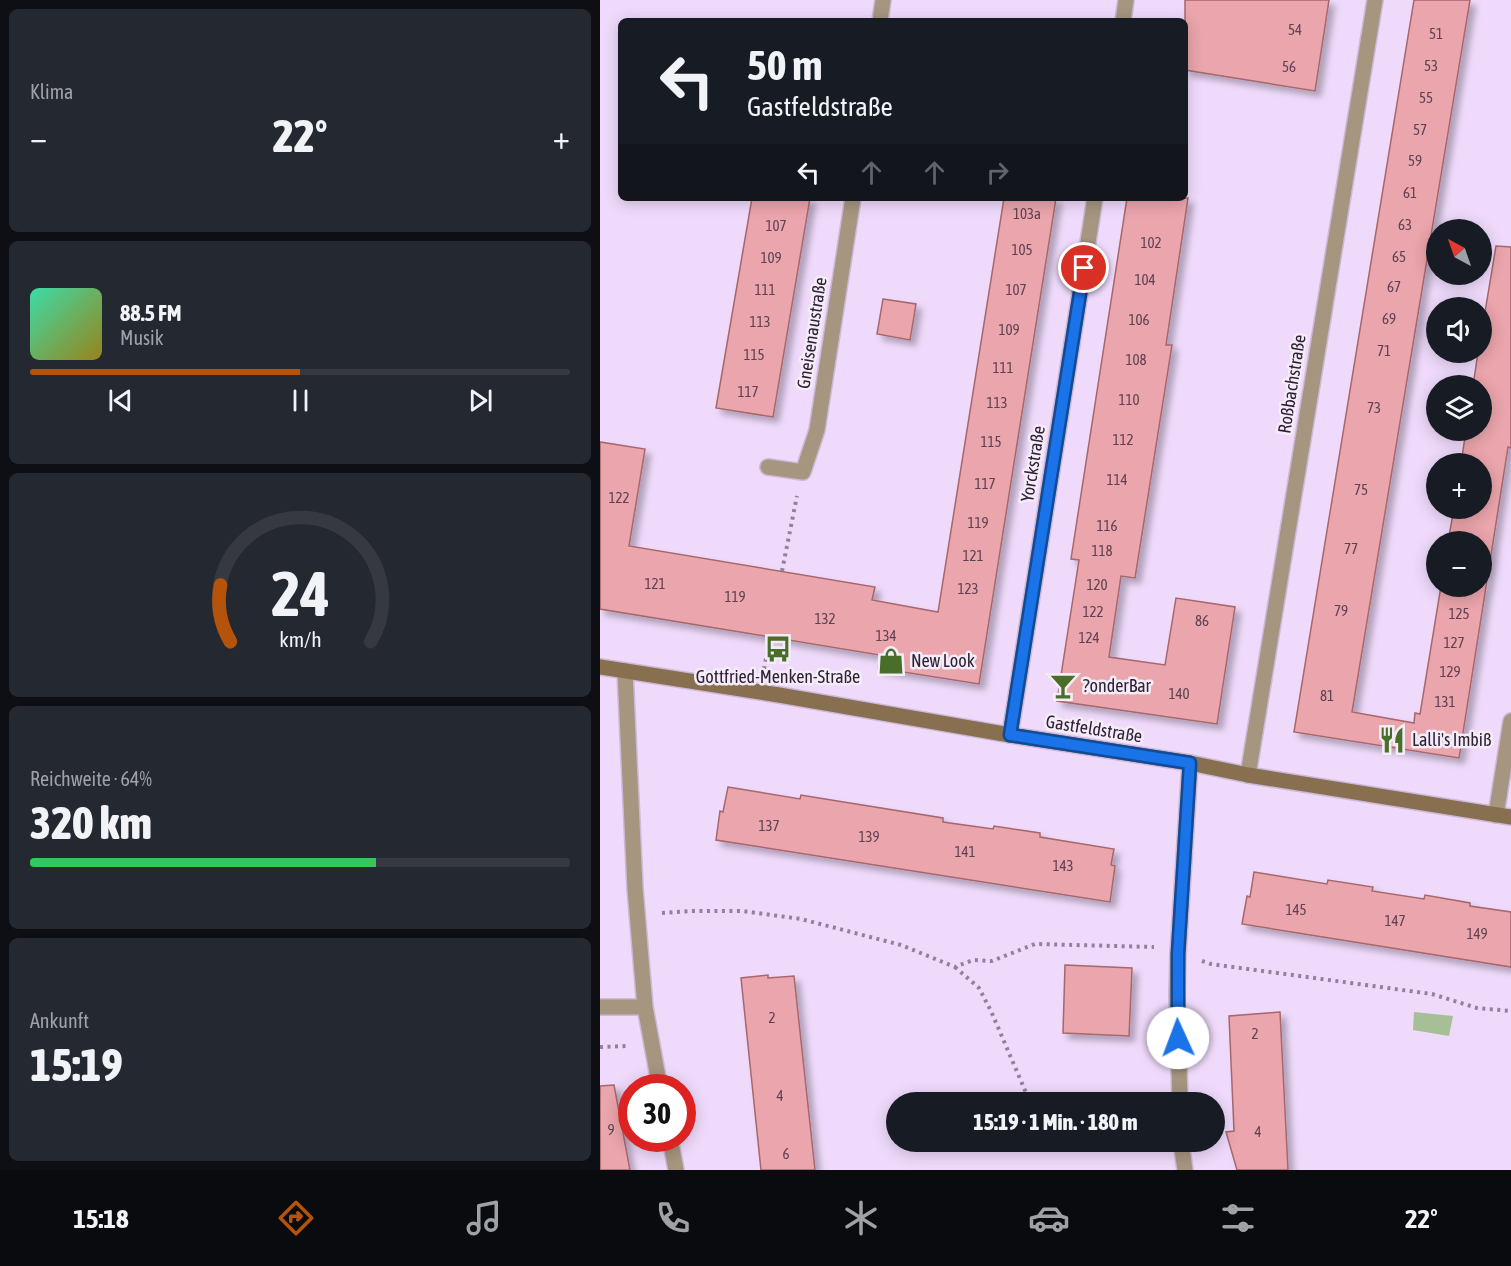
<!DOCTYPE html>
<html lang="de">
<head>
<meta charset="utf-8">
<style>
	body { margin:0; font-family:"Asap Condensed",sans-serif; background:#242831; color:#f1f3f6; height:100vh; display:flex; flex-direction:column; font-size:22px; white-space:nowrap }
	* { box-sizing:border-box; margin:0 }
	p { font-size:20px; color:#9ea1a6 }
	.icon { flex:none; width:33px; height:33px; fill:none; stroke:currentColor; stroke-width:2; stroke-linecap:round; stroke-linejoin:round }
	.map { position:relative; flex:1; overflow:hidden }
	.panel { display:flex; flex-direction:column; gap:9px; padding:9px; background:#0d0f14; width:600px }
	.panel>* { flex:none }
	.guide { position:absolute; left:18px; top:18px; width:570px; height:183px; border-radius:9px; box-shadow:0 3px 15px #0003; background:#171b24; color:#f1f3f6; overflow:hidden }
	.needle { width:39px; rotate:320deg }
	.tools { position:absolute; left:826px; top:219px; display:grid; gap:12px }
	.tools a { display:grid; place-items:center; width:66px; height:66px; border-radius:50%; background:#171b24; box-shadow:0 3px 15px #0003; font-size:30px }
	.speed { position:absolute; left:18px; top:1074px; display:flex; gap:12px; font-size:30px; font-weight:700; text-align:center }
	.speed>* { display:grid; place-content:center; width:78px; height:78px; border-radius:50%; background:#171b24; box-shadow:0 3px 15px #0003; line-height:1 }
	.speed .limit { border:9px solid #d22; background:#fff; color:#111 }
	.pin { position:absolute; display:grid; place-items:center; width:51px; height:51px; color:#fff; margin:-26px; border:3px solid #fff; border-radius:50%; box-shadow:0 2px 6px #0007 }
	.me { position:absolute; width:66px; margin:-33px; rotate:358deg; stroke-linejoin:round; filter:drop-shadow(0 0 4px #0008) }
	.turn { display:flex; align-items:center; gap:21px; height:126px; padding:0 30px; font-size:27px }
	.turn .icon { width:78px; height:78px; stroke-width:2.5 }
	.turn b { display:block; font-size:42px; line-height:51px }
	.lanes { display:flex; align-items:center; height:57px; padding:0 30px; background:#0003; justify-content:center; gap:30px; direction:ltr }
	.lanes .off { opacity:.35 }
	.big { font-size:45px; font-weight:800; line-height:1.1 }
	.panel .card { flex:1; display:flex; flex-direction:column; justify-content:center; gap:9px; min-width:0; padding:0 21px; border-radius:9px; background:#242831 }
	.panel .dial { align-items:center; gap:0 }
	.dial svg { height:156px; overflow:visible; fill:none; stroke:#363941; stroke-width:7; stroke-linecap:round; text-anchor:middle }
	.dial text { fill:#f1f3f6; stroke:none }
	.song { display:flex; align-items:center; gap:18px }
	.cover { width:72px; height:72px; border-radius:9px; background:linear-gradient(135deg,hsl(160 70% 55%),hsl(50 70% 35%)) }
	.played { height:6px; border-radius:3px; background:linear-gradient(90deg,#b45309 50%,#363941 50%) }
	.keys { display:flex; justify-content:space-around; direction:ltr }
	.heat { display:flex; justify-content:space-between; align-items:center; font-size:33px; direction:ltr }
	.charge { height:9px; border-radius:4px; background:linear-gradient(90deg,#34c759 64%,#363941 0) }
	.trip { position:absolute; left:286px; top:1092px; width:339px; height:60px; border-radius:30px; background:#171b24; box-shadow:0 3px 15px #0003; font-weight:800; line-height:60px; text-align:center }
	.tab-bar { display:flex; height:96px; justify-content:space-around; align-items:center; background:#090b0e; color:#9ea1a6 }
	.tab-bar .icon { width:42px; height:42px }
	.tab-bar .current { color:#b45309 }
	.tab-bar b { font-size:27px; color:#f1f3f6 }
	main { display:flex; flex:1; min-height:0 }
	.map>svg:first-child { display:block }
	.green { fill:#a6bf96 }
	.building { fill:#eba5ac; stroke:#a6676d; stroke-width:1.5; filter:url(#shadow) }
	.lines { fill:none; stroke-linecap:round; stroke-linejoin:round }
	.street-casing { stroke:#ccb9d8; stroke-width:18 }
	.secondary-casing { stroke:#ccb9d8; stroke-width:18 }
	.path { stroke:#92819c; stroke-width:4; stroke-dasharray:3 4.5; stroke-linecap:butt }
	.street { stroke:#a6957f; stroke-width:15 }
	.secondary { stroke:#886f4f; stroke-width:15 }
	.route-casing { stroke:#114b97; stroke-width:15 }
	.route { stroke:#1a73e8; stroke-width:10 }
	.labels { text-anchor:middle; stroke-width:5; stroke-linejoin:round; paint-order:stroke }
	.number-label { font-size:15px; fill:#5e4254 }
	.street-label { font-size:18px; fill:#2f2136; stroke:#f4edf8 }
	.poi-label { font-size:18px; fill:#2f2136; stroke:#f4edf8; text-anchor:start }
</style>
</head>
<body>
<main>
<section class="panel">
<div class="card"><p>Klima</p>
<div class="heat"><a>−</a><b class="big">22°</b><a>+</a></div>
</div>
<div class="card">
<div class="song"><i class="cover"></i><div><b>88.5 FM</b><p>Musik</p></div></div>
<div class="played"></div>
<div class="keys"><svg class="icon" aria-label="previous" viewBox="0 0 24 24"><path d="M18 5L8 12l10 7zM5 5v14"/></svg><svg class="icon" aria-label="pause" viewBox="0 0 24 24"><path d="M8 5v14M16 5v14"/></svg><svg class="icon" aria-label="next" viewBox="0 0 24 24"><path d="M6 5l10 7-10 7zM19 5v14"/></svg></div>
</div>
<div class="card dial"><svg viewBox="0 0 100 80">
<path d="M14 69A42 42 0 1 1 86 69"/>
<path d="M14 69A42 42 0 0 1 9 40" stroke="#b45309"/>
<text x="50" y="56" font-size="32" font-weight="700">24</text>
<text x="50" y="72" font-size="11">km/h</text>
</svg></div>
<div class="card"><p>Reichweite · 64%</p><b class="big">320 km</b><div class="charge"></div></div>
<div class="card"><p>Ankunft</p><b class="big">15:19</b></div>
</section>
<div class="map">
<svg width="911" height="1170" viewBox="0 0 911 1170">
	<defs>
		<filter id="shadow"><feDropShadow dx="5.5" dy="5.5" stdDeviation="3" flood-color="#0004"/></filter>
	</defs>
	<rect width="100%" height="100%" fill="#efdafb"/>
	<path class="green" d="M814,1012l39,4 -4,20 -36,-6z"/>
	<path class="building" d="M585,0h144l-14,91 -130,-21z
		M814,0h56l-118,712 62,11 1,-10 5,1 21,-128h41v-44h-34l6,-34h28v-44h-21l5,-34h16v-44h-9l5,-34h4v-22l14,-84 15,1v201l-3,-1 -49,311 -165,-26z
		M152,198h58l-37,219 -57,-9z
		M404,198h52l-77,486 -101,-16 2,-13 -280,-46v-167l45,7 -16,97 246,41 -3,13 66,12z
		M527,198h61l-22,147h6l-37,233 -14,-2 -12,81 56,8 11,-67 59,9 -18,117 -160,-23 22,-141 -8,-1z
		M283,299l33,5 -6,36 -33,-6z
		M128,787l72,12 1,-4 24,4 118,19v4l50,7 1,-3 46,7v4l74,12 -3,16 4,1 -5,36 -394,-62 4,-29 3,1z
		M654,872l73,12 1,-4 45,7 -1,4 52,8 1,-4 45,8v3l41,6v55l-269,-43 5,-28 3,1z
		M465,965l67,3 -3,68 -66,-3z
		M168,975v3l26,-2 21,194h-54l-20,-192z
		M680,1012l8,158h-51l-11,-38 8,-1 -5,-115z
		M14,1085l16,85h-30v-84z"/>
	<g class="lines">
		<g class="street-casing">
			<path id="street" d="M280,21l3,-21
				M523,21l3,-21
				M168,467l35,5 14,-42 36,-232
				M25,671l10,217 10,119 15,81
				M410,735l85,-537
				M648,775l127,-775
				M896,815l15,-94
				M0,1007h45
				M580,1102l-3,-107 1,-41 12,-191
				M70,1138l6,32
				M581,1142l4,28"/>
		</g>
		<g class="secondary-casing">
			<path id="secondary" d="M0,667l179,28 231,40 180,28 58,12 263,42"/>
		</g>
		<path class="path" d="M182,571l15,-75
			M164,669l6,-32
			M62,913l29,-2h51l59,8 100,26 54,22 18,-7 19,1 43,-17 119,3
			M602,961l9,3 221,30 45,14 34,3
			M355,967l24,21 12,23 39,91
			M0,1047l28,-1"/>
		<use href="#street" class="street"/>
		<use href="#secondary" class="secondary"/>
	</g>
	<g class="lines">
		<g class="route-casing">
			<path id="route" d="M484,268l-74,467 180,28 -12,191v84"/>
		</g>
		<use href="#route" class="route"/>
	</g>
	<defs>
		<g id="bus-bare" transform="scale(2.07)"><path d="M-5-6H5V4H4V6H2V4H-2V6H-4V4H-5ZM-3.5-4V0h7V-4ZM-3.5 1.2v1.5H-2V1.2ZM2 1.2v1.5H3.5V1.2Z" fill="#486e29" stroke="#f4edf8" stroke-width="2.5" paint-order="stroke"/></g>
		<g id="shop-bare" transform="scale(2.07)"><path d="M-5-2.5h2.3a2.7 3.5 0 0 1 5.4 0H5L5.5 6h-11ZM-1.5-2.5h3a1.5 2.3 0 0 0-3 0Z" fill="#486e29" stroke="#f4edf8" stroke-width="2.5" paint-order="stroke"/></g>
		<g id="bar-bare" transform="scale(2.07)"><path d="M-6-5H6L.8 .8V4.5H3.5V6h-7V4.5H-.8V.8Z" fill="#486e29" stroke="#f4edf8" stroke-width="2.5" paint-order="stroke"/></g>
		<g id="restaurant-bare" transform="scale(2.07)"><path d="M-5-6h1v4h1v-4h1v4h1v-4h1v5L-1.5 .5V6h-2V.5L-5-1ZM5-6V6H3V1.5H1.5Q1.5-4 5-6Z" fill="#486e29" stroke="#f4edf8" stroke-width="2.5" paint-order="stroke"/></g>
	</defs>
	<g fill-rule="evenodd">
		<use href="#bus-bare" x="178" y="649"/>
		<use href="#shop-bare" x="291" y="661"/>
		<use href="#bar-bare" x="463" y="686"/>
		<use href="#restaurant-bare" x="792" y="740"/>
	</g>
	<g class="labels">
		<g class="number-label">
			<text x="695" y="35">54</text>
			<text x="836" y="39">51</text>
			<text x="831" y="71">53</text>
			<text x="689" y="72">56</text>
			<text x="826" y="103">55</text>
			<text x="820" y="135">57</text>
			<text x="815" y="166">59</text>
			<text x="810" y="198">61</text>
			<text x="427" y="219">103a</text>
			<text x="805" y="230">63</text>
			<text x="176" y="231">107</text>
			<text x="551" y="248">102</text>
			<text x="422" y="255">105</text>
			<text x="799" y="262">65</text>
			<text x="171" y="263">109</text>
			<text x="545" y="285">104</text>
			<text x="794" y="292">67</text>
			<text x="165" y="295">111</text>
			<text x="416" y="295">107</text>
			<text x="789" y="324">69</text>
			<text x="539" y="325">106</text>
			<text x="160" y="327">113</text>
			<text x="409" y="335">109</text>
			<text x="784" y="356">71</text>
			<text x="154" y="360">115</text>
			<text x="536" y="365">108</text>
			<text x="403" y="373">111</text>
			<text x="148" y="397">117</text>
			<text x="529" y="405">110</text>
			<text x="397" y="408">113</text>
			<text x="774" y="413">73</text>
			<text x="523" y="445">112</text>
			<text x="391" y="447">115</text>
			<text x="517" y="485">114</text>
			<text x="385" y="489">117</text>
			<text x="761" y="495">75</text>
			<text x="19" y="503">122</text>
			<text x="378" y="528">119</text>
			<text x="507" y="531">116</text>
			<text x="751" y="554">77</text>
			<text x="502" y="556">118</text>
			<text x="373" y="561">121</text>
			<text x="55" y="589">121</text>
			<text x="497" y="590">120</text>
			<text x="368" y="594">123</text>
			<text x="135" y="602">119</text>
			<text x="741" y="616">79</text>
			<text x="493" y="617">122</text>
			<text x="859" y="619">125</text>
			<text x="225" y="624">132</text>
			<text x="602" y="626">86</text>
			<text x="286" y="641">134</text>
			<text x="489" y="643">124</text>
			<text x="854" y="648">127</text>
			<text x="850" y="677">129</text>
			<text x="579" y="699">140</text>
			<text x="727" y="701">81</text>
			<text x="845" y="707">131</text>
			<text x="169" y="831">137</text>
			<text x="269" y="842">139</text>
			<text x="365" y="857">141</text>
			<text x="463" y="871">143</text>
			<text x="696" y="915">145</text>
			<text x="795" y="926">147</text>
			<text x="877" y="939">149</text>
			<text x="172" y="1023">2</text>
			<text x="655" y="1039">2</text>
			<text x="180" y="1101">4</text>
			<text x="11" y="1135">9</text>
			<text x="658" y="1137">4</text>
			<text x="186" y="1159">6</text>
		</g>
		<g class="street-label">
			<text transform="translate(212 333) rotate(-81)" y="6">Gneisenaustraße</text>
			<text transform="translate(692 384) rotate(-81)" y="6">Roßbachstraße</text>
			<text transform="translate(433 464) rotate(-81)" y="6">Yorckstraße</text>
			<text transform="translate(494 729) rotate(9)" y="6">Gastfeldstraße</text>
		</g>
		<g class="poi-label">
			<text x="311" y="667">New Look</text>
			<text x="178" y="683" text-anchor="middle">Gottfried-Menken-Straße</text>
			<text x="483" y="692">?onderBar</text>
			<text x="812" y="746">Lalli's Imbiß</text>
		</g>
	</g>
</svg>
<div class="tools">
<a><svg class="needle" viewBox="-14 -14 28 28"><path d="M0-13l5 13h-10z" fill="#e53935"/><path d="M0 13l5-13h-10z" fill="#9ea1a6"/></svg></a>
<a><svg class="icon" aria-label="sound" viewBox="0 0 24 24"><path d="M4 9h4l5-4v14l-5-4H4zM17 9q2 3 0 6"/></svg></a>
<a><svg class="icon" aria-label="layers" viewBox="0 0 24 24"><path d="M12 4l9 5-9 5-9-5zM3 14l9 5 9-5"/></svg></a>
<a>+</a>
<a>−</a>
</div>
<div class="speed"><div class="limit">30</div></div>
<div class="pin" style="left:484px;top:268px;background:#d93025"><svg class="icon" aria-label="arrive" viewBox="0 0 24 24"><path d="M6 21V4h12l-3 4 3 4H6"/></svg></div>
<svg class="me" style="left:578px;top:1038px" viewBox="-20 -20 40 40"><circle r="19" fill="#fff"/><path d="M0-13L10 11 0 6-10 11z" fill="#1a73e8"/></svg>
<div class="trip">15:19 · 1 Min. · 180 m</div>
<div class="guide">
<div class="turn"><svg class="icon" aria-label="left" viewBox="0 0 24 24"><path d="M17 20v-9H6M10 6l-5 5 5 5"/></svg><div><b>50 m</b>Gastfeldstraße</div></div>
<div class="lanes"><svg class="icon" aria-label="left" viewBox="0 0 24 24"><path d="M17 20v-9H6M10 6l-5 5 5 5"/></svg><svg class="icon off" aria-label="ahead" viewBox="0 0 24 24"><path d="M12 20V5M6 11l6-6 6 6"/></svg><svg class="icon off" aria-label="ahead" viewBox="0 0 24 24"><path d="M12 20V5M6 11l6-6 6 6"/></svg><svg class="icon off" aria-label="right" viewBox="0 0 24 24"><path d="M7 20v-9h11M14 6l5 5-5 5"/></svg></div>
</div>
</div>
</main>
<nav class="tab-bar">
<b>15:18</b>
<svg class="icon current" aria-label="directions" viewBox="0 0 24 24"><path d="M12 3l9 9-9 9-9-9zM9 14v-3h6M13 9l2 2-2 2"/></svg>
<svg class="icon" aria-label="music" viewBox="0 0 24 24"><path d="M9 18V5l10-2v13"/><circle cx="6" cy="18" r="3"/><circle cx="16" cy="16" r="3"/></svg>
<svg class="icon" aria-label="phone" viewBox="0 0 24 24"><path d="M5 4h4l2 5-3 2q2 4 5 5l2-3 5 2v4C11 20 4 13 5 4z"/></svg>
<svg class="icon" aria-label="climate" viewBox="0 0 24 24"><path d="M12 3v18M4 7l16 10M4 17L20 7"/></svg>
<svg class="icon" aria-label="car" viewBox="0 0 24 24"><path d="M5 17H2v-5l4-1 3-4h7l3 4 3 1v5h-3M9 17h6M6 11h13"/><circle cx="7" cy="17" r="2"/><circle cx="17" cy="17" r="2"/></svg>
<svg class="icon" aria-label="filters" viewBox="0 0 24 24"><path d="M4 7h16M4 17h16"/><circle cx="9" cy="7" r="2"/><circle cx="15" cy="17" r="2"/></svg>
<b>22°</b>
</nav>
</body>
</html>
